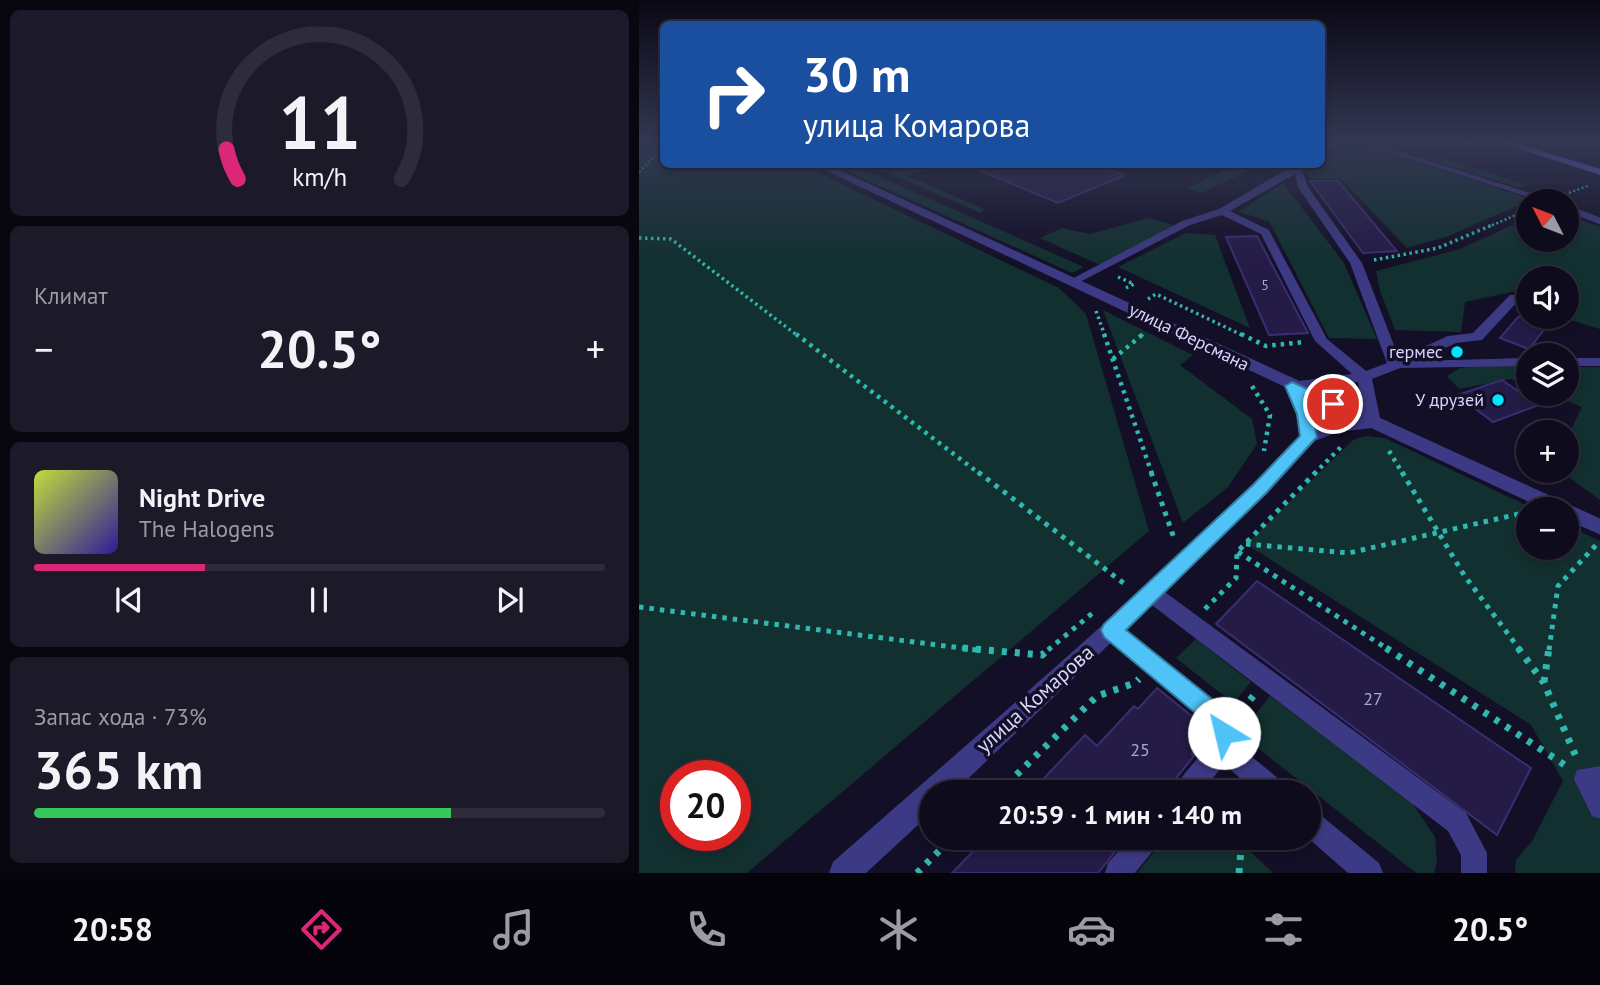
<!DOCTYPE html>
<html lang="ru">
<head>
<meta charset="utf-8">
<style>
	body { margin:0; font-family:"PT Sans",sans-serif; background:#1c1929; color:#f1f3f6; height:100vh; display:flex; flex-direction:column; font-size:26px; white-space:nowrap }
	* { box-sizing:border-box; margin:0 }
	p { font-size:23px; color:#9b9ba3 }
	.icon { flex:none; width:38px; height:38px; fill:none; stroke:currentColor; stroke-width:2; stroke-linecap:round; stroke-linejoin:round }
	.map { position:relative; flex:1; overflow:hidden }
	.sheet { display:flex; flex-direction:column; gap:10px; padding:10px; background:#08060f; width:639px }
	.sheet>* { flex:none }
	.guide { position:absolute; left:21px; top:21px; width:665px; height:147px; border-radius:10px; box-shadow:0 4px 10px #0003,0 0 0 2px #2e2b3b; background:#1a4fa0; color:#fff; overflow:hidden }
	.needle { width:46px; rotate:312deg }
	.buttons { position:absolute; left:877px; top:189px; display:grid; gap:14px }
	.buttons a { display:grid; place-items:center; width:63px; height:63px; border-radius:50%; background:#0e0b1c; box-shadow:0 4px 10px #0003,0 0 0 2px #2e2b3b; font-size:35px }
	.speed { position:absolute; left:21px; top:760px; display:flex; gap:14px; font-size:35px; font-weight:700; text-align:center }
	.speed>* { display:grid; place-content:center; width:91px; height:91px; border-radius:50%; background:#0e0b1c; box-shadow:0 4px 10px #0003,0 0 0 2px #2e2b3b; line-height:1 }
	.speed .limit { border:10px solid #d22; background:#fff; color:#111 }
	.pin { position:absolute; display:grid; place-items:center; width:60px; height:60px; color:#fff; margin:-30px; border:4px solid #fff; border-radius:50%; box-shadow:0 2px 7px #0007 }
	.me { position:absolute; width:77px; margin:-38px; rotate:324deg; stroke-linejoin:round; filter:drop-shadow(0 0 5px #0008) }
	.turn { display:flex; align-items:center; gap:24px; height:147px; padding:0 28px; font-size:32px }
	.turn .icon { width:91px; height:91px; stroke-width:2.5 }
	.turn b { display:block; font-size:49px; line-height:60px }
	.big { font-size:52px; font-weight:800; line-height:1.1 }
	.sheet .tile { flex:1; display:flex; flex-direction:column; justify-content:center; gap:10px; min-width:0; padding:0 24px; border-radius:10px; background:#1c1929 }
	.sheet .dial { align-items:center; gap:0 }
	.dial svg { height:182px; overflow:visible; fill:none; stroke:#2e2b3b; stroke-width:7; stroke-linecap:round; text-anchor:middle }
	.dial text { fill:#f1f3f6; stroke:none }
	.song { display:flex; align-items:center; gap:21px }
	.cover { width:84px; height:84px; border-radius:10px; background:linear-gradient(135deg,hsl(70 70% 55%),hsl(250 70% 35%)) }
	.played { height:7px; border-radius:4px; background:linear-gradient(90deg,#db2777 30%,#2e2b3b 30%) }
	.keys { display:flex; justify-content:space-around; direction:ltr }
	.heat { display:flex; justify-content:space-between; align-items:center; font-size:38px; direction:ltr }
	.charge { height:10px; border-radius:5px; background:linear-gradient(90deg,#34c759 73%,#2e2b3b 0) }
	.trip { position:absolute; left:280px; top:780px; width:402px; height:70px; border-radius:35px; background:#0e0b1c; box-shadow:0 4px 10px #0003,0 0 0 2px #2e2b3b; font-weight:800; line-height:70px; text-align:center }
	.dock { display:flex; height:112px; justify-content:space-around; align-items:center; background:#06040b; color:#9b9ba3 }
	.dock .icon { width:49px; height:49px }
	.dock .selected { color:#db2777 }
	.dock b { font-size:32px; color:#f1f3f6 }
	main { display:flex; flex:1; min-height:0 }
	.map>svg:first-child { display:block }
	.green { fill:#12302f; fill-rule:evenodd }
	.building { fill:#241b47; stroke:#3b2d73; stroke-width:2 }
	.lines { fill:none; stroke-linecap:round; stroke-linejoin:round }
	.path-far4 { stroke:#2fb8b0; stroke-width:2.5; stroke-dasharray:2 2.5; stroke-linecap:butt }
	.path-far3 { stroke:#2fb8b0; stroke-width:3.5; stroke-dasharray:2.5 3.5; stroke-linecap:butt }
	.path-far2 { stroke:#2fb8b0; stroke-width:4.5; stroke-dasharray:3.5 5; stroke-linecap:butt }
	.path-far1 { stroke:#2fb8b0; stroke-width:5; stroke-dasharray:4.5 6; stroke-linecap:butt }
	.path { stroke:#2fb8b0; stroke-width:7; stroke-dasharray:5 8; stroke-linecap:butt }
	.service { fill:#3d3a85; fill-rule:evenodd }
	.tertiary { fill:#3d3a85; fill-rule:evenodd }
	.secondary { fill:#6f6bff; fill-rule:evenodd }
	.route { fill:#4fc3f7; stroke:#337fa1; stroke-width:2 }
	.poi-dot { fill:#00e5ff; stroke:#130f26; stroke-width:2.5 }
	.labels { text-anchor:middle; stroke-width:7; stroke-linejoin:round; paint-order:stroke }
	.number-label { font-size:14px; fill:#aca6d1 }
	.street-label { font-size:18px; fill:#d9d4ff; stroke:#130f26 }
	.poi-label { font-size:18px; fill:#d9d4ff; stroke:#130f26; text-anchor:end }
	.near-number-label { font-size:18px; fill:#aca6d1 }
	.near-street-label { font-size:21px; fill:#d9d4ff; stroke:#130f26 }
</style>
</head>
<body>
<main>
<section class="sheet">
<div class="tile dial"><svg viewBox="0 0 100 80">
<path d="M14 69A42 42 0 1 1 86 69"/>
<path d="M14 69A42 42 0 0 1 9 56" stroke="#db2777"/>
<text x="50" y="56" font-size="32" font-weight="700">11</text>
<text x="50" y="72" font-size="11">km/h</text>
</svg></div>
<div class="tile"><p>Климат</p>
<div class="heat"><a>−</a><b class="big">20.5°</b><a>+</a></div>
</div>
<div class="tile">
<div class="song"><i class="cover"></i><div><b>Night Drive</b><p>The Halogens</p></div></div>
<div class="played"></div>
<div class="keys"><svg class="icon" aria-label="previous" viewBox="0 0 24 24"><path d="M18 5L8 12l10 7zM5 5v14"/></svg><svg class="icon" aria-label="pause" viewBox="0 0 24 24"><path d="M8 5v14M16 5v14"/></svg><svg class="icon" aria-label="next" viewBox="0 0 24 24"><path d="M6 5l10 7-10 7zM19 5v14"/></svg></div>
</div>
<div class="tile"><p>Запас хода · 73%</p><b class="big">365 km</b><div class="charge"></div></div>
</section>
<div class="map">
<svg width="962" height="873" viewBox="0 0 962 873">
	<rect width="100%" height="100%" fill="#130f26"/>
	<path class="green" d="M0,141h24v23l139,1 257,123 27,26 63,217 -402,342h-108zM37,775h59v60h-59z
		M716,141l180,60h-7l-82,36 -39,11 -66,-69h-31l-4,-9 7,-5 8,-1 1,-6z
		M800,157l88,28 -7,3 -83,-26z
		M598,164l23,1 -58,28 -15,-5z
		M195,165h19l231,102 -12,6z
		M231,165h70l-32,11 76,33 -3,4z
		M644,183l61,80 33,76 -48,-1 -60,-117 -31,-9z
		M928,215l33,12v102l-30,-9 -3,-10v-32h-39v18l-12,-5 -51,11 -4,30 -66,-2 -15,-39 -4,-20 84,-22 68,-31v22h39z
		M510,218l27,8 -76,39 -60,-27 22,-10 28,6z
		M547,233l29,2 35,93 -132,-61z
		M464,310l90,45 -13,10 72,54 5,25 -29,43 -45,36z
		M841,365h48v21l-17,-7 -52,10 -12,-13 13,-8z
		M928,367h33v133l-40,-29h7v-33l15,-31 -33,-13h18z
		M727,436l19,2 149,71h-6v39h39v-23l33,16v332h-85l1,-13 16,-19 31,-60 -32,-56 -285,-181 107,-104z
		M557,639l55,43 -18,21 -57,-45z
		M631,696l141,105 24,36 2,25 -3,11h-18l-176,-139z
		M526,838h71l37,35h-136z"/>
	<path class="building" d="M325,164h130l31,11 -67,28z
		M671,181h28l59,70 -34,2z
		M618,236l51,97 -39,2 -43,-98z
		M879,317h36l-25,32 -29,-11z
		M863,380l37,25 -46,17 -36,-27z
		M618,581l274,187 -34,67 -281,-211z
		M518,688l52,42 -17,24 2,2 -30,37h-134l55,-58 12,11 37,-40 4,3z
		M347,838h140l-28,35h-146z"/>
	<g class="lines">
		<path class="path-far4" d="M821,141l24,7
			M0,172l24,-24
			M930,193l21,-8
			M849,227l40,-17"/>
		<path class="path-far3" d="M0,238l32,1 127,97
			M735,260l64,-12 54,-23
			M479,277l16,7 -8,4
			M509,299l8,-5 88,42
			M457,311l9,25
			M502,336l2,-2"/>
		<path class="path-far2" d="M157,334l184,140
			M465,334l48,140
			M602,334l25,12 38,-4
			M474,359l30,-25
			M613,386l18,29 -6,36
			M750,451l14,23
			M675,474l28,-28"/>
		<path class="path-far1" d="M339,472l148,113
			M512,472l24,69
			M763,472l62,103 56,75
			M607,544l103,9 174,-40
			M599,552l151,98
			M0,607l338,43
			M566,609l31,-31 1,-26 79,-80
			M409,650l47,-39
			M910,650l9,-64 38,-41"/>
		<path class="path" d="M324,648l79,7 8,-7
			M747,648l182,119
			M879,648l26,35 33,76
			M905,682l5,-34
			M603,710l12,-15
			M359,793l99,-97 38,-13 4,-4
			M278,873l35,-35
			M600,873l3,-35"/>
		<path class="service" d="M696,141h10l-24,11v-5z
			M716,141h11l189,60h-14z
			M657,164h9l-3,5 6,18 54,76 37,95 49,-22 25,-3 37,-38h8v6l-36,39 -26,3 -40,18 112,-3v8l-128,2 -28,11 9,44 -8,5 -8,-5 -7,-41 -71,7 -2,-3 7,-4 60,-8 -37,-33 -54,-107 -39,-19 -32,10 -114,59 -4,2 -6,-4 116,-61 37,-12zM656,174l3,13 52,76 37,100 -21,8 -39,-32 -58,-109 -39,-19z
			M928,205l34,13v7l-34,-14z
			M928,358h34v8h-34z
			M512,585l7,2 308,226 21,40v20h-26v-18l-13,-24 -304,-232 -3,-6 3,-6z
			M472,621l7,3 114,91 4,8 -2,19 51,42 3,9h-31l-33,-29 -23,29h-28c10,-25 36,-38 39,-65l-108,-92 -3,-6 3,-6z
			M962,766v53l-9,-3 -18,-37 3,-9z
			M670,809l9,4 61,50 4,10h-35l-40,-35z
			M491,838h30l-4,9 -21,26h-30l3,-10z"/>
		<path class="tertiary" d="M173,164h14l775,355v16l-34,-15v-11h-23l-173,-81 -33,4 -23,9 -48,53 -314,299h-22v20l-65,60h-37l4,-11c157,-139 321,-275 467,-426l-4,-22 -11,-27zM666,397l48,22 -37,9z"/>
		<path class="secondary" d="M856,141h13l93,28v6z"/>
	</g>
	<linearGradient id="sky" x2="0" y2="1"><stop stop-color="#0a0815"/><stop offset="0.54" stop-color="#333752"/><stop offset="1" stop-color="#333752" stop-opacity="0"/></linearGradient>
	<rect width="962" height="263" fill="url(#sky)"/>
	<path class="route" d="M653,382l48,22 -7,5 -28,-12 7,17 5,23 -3,3 -48,53 -140,137 106,85 4,8 -4,18 -8,3 -9,-3 -3,-14 -108,-90 -3,-7 3,-6 150,-140 46,-48 -3,-22 -12,-28z"/>
	<g class="poi-dot">
		<circle cx="818" cy="352" r="7"/>
		<circle cx="859" cy="400" r="7"/>
	</g>
	<g class="labels">
		<g class="number-label">
			<text x="626" y="290">5</text>
		</g>
		<g class="street-label">
			<text transform="translate(550 337) rotate(26)" y="6">улица Ферсмана</text>
		</g>
		<g class="poi-label">
			<text x="804" y="358">гермес</text>
			<text x="845" y="406">У друзей</text>
		</g>
		<g class="near-number-label">
			<text x="734" y="705">27</text>
			<text x="501" y="756">25</text>
		</g>
		<g class="near-street-label">
			<text transform="translate(396 699) rotate(-42)" y="7">улица Комарова</text>
		</g>
	</g>
</svg>
<div class="buttons">
<a><svg class="needle" viewBox="-14 -14 28 28"><path d="M0-13l5 13h-10z" fill="#e53935"/><path d="M0 13l5-13h-10z" fill="#9b9ba3"/></svg></a>
<a><svg class="icon" aria-label="sound" viewBox="0 0 24 24"><path d="M4 9h4l5-4v14l-5-4H4zM17 9q2 3 0 6"/></svg></a>
<a><svg class="icon" aria-label="layers" viewBox="0 0 24 24"><path d="M12 4l9 5-9 5-9-5zM3 14l9 5 9-5"/></svg></a>
<a>+</a>
<a>−</a>
</div>
<div class="speed"><div class="limit">20</div></div>
<div class="pin" style="left:694px;top:404px;background:#d93025"><svg class="icon" aria-label="arrive" viewBox="0 0 24 24"><path d="M6 21V4h12l-3 4 3 4H6"/></svg></div>
<svg class="me" style="left:585px;top:733px" viewBox="-20 -20 40 40"><circle r="19" fill="#fff"/><path d="M0-13L10 11 0 6-10 11z" fill="#4fc3f7"/></svg>
<div class="trip">20:59 · 1 мин · 140 m</div>
<div class="guide">
<div class="turn"><svg class="icon" aria-label="right" viewBox="0 0 24 24"><path d="M7 20v-9h11M14 6l5 5-5 5"/></svg><div><b>30 m</b>улица Комарова</div></div>
</div>
</div>
</main>
<nav class="dock">
<b>20:58</b>
<svg class="icon selected" aria-label="directions" viewBox="0 0 24 24"><path d="M12 3l9 9-9 9-9-9zM9 14v-3h6M13 9l2 2-2 2"/></svg>
<svg class="icon" aria-label="music" viewBox="0 0 24 24"><path d="M9 18V5l10-2v13"/><circle cx="6" cy="18" r="3"/><circle cx="16" cy="16" r="3"/></svg>
<svg class="icon" aria-label="phone" viewBox="0 0 24 24"><path d="M5 4h4l2 5-3 2q2 4 5 5l2-3 5 2v4C11 20 4 13 5 4z"/></svg>
<svg class="icon" aria-label="climate" viewBox="0 0 24 24"><path d="M12 3v18M4 7l16 10M4 17L20 7"/></svg>
<svg class="icon" aria-label="car" viewBox="0 0 24 24"><path d="M5 17H2v-5l4-1 3-4h7l3 4 3 1v5h-3M9 17h6M6 11h13"/><circle cx="7" cy="17" r="2"/><circle cx="17" cy="17" r="2"/></svg>
<svg class="icon" aria-label="filters" viewBox="0 0 24 24"><path d="M4 7h16M4 17h16"/><circle cx="9" cy="7" r="2"/><circle cx="15" cy="17" r="2"/></svg>
<b>20.5°</b>
</nav>
</body>
</html>
